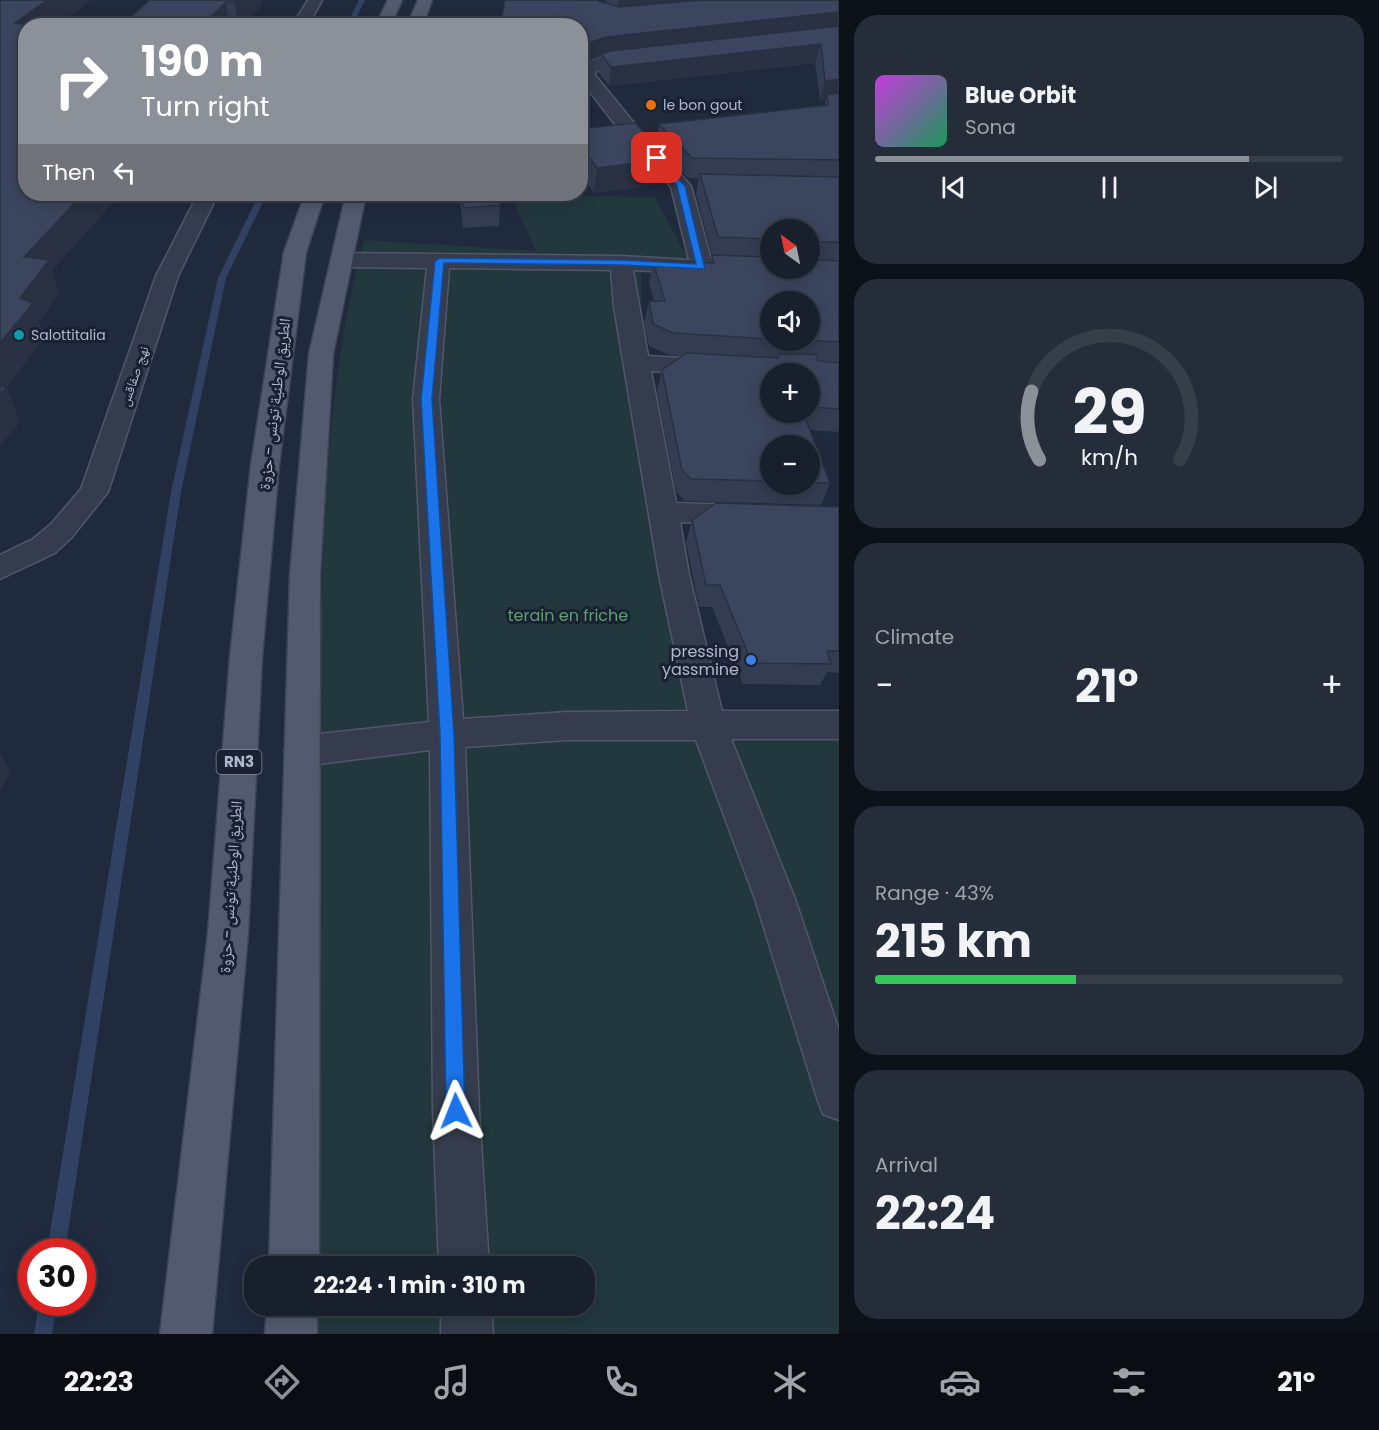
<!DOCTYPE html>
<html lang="en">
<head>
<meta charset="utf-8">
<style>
	body { margin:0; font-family:Poppins,"Noto Naskh Arabic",sans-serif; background:#252d3a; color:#f1f3f6; height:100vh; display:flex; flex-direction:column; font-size:22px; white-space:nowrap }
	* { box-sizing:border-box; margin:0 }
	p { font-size:20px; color:#9fa3aa }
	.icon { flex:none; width:33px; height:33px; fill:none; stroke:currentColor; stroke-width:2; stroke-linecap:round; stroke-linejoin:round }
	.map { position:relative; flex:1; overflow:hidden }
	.sheet { display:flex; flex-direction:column; gap:15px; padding:15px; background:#0d1219; width:540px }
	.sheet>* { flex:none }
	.top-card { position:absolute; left:18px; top:18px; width:570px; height:183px; border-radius:24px; box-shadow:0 3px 15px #0003,0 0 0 2px #363e4a; background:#8c9099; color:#fff; overflow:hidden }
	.needle { width:39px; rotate:327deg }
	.fabs { position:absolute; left:760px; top:219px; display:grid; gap:12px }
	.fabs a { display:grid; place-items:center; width:60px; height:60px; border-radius:50%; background:#18202e; box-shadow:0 3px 15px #0003,0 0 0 2px #363e4a; font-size:30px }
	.speed { position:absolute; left:18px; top:1238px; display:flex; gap:12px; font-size:30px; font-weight:700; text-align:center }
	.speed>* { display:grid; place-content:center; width:78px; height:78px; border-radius:50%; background:#18202e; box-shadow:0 3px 15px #0003,0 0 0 2px #363e4a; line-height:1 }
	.speed .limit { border:9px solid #d22; background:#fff; color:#111 }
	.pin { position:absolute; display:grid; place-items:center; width:51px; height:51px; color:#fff; margin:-26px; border-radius:12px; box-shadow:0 3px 9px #0006 }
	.me { position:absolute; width:66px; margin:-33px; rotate:358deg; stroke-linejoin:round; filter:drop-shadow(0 0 4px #0008) }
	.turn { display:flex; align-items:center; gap:21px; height:126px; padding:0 24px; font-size:27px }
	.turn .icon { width:78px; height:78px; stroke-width:2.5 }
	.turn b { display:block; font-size:42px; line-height:51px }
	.then { display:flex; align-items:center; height:57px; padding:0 24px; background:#0003; gap:12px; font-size:22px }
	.big { font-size:45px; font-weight:700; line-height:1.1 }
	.sheet .card { flex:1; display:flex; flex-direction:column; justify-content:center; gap:9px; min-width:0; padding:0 21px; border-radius:24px; background:#252d3a }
	.sheet .dial { align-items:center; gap:0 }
	.dial svg { height:156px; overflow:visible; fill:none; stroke:#363e4a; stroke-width:7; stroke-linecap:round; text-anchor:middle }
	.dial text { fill:#f1f3f6; stroke:none }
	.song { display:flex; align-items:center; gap:18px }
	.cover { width:72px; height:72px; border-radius:9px; background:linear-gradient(135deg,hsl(290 70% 55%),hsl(150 70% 35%)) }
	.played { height:6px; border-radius:3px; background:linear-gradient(90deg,#8c9099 80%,#363e4a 80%) }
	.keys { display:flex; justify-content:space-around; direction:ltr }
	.heat { display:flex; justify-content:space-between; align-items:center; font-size:33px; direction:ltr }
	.charge { height:9px; border-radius:4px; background:linear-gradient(90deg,#34c759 43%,#363e4a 0) }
	.trip { position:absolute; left:244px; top:1256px; width:351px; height:60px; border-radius:24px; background:#18202e; box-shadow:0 3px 15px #0003,0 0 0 2px #363e4a; font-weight:700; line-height:60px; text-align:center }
	.menu { display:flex; height:96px; justify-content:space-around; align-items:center; background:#0a0d12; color:#9fa3aa }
	.menu .icon { width:42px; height:42px }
	.menu .selected { color:#8c9099 }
	.menu b { font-size:27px; color:#f1f3f6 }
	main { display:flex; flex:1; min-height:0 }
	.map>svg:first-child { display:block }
	.green { fill:#22383e }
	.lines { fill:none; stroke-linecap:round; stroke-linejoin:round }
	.stream { fill:#304164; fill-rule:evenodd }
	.minor-casing { stroke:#4f5768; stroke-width:3 }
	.major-casing { stroke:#3d4556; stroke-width:3 }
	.minor { fill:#343c4d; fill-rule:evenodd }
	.major { fill:#515b6d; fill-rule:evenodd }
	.wall { fill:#333c51; fill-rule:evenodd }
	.shaded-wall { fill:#293142 }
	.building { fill:#3b465e; stroke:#293142; stroke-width:1.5 }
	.route { fill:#1a73e8; stroke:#114b97; stroke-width:1.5 }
	.food-dot { fill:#e8710a; stroke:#192132; stroke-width:2 }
	.culture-dot { fill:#0f9aa8; stroke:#192132; stroke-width:2 }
	.shop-dot { fill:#3f7fe0; stroke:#192132; stroke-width:2 }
	.labels { text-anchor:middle; stroke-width:6; stroke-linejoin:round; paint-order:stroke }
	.far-poi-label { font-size:14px; fill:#afb7c9; stroke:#192132; text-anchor:start }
	.far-street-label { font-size:14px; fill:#afb7c9; stroke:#192132 }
	.shield { fill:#192132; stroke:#828a9c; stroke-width:1.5 }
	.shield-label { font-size:15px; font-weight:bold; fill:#afb7c9 }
	.street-label { font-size:16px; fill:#afb7c9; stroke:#192132 }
	.park-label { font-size:16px; fill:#639d75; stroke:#192132 }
	.poi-label { font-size:16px; fill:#afb7c9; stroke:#192132; text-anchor:end }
</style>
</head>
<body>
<main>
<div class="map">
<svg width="839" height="1334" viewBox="0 0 839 1334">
	<rect width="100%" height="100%" fill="#202a3d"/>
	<path class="green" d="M511,195l144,2 40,76 -54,-1 2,165 7,42 35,65 36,166 118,1v623h-542l1,-29h287v-39h-285c6,-185 12,-369 18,-554 5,-155 5,-321 46,-472l172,11z"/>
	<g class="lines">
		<path class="stream" d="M359,0h6l-13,26h-6z
			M259,194h8l-41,84 -45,214 -116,759h-18l124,-759 47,-214z
			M39,1302h18l-5,32h-18z"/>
		<g class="minor-casing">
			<path id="minor" d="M308,0h14l-14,26h-16z
				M643,52l6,2 2,3 -2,3 -40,6 -14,6v3l43,53 53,58 22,81 -3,5 -8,2 -69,-4 15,86 65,4 9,2 3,5 -3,5 -9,2 -62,-3 25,132 163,5v20l-159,-6 9,53 33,136h117v28h-108l64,160 44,132v89l-16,-6 -6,-16 -62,-199 -59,-159h-129l-102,7 14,364 10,155h-50l-6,-155 -3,-361 -128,16 -12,-5 -6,-10 6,-10 12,-5 127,-14 -16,-323 14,-131 -85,-1 -8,-2 -3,-5 3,-5 8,-2 279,3 68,4 -18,-73 -47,-51 -43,-56 -1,-14c19,-12 41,-12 63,-14zM449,268l162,2 3,37 45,268 29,136 -121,1 -104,7 -24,-320z
				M198,194h20l-40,82 -70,216 -37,46 -16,15 -55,26v-24l33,-16 18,-15 30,-35 75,-213z
				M441,1305h50l2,29h-52z"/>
		</g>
		<g class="major-casing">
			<path id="major" d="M388,0h14l-11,26h-16z
				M418,0h14l-9,26h-16z
				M305,194h20l-19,58 -27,213 -17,192 -14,276 -36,401h-52l48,-401 22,-276 21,-192 33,-213z
				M346,194h20l-33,160 -13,221 -1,691h-50l21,-691 19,-221z
				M267,1305h50v29h-52z"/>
		</g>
		<use href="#minor" class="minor"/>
		<use href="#major" class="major"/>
	</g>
	<path class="wall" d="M150,0h112v5l-18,21h-124z
		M605,0h234v432l-30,-2 21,53 -9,22 -136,-4 -9,-9 -19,-100 5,-22 21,-14 -14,-1 -20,-9 -5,-23 5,-22h5l-5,-18 4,-22 57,2 2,-8 -16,-61 3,-16h-11l-32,-34 3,-20 165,-19 2,-6 -6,1 -5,-37 -206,23 -10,-13 2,-17 -19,7 3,26 -5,1v-64l18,-25 9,3zM771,230h39v38h-39zM771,302l39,38h-39zM810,374v38h-39zM771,446h39v38h-39z
		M580,129l85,55 -71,9 -14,-20z
		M459,194h39l2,11 -1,21 -36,2z
		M839,507v166l-12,-1 -7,13 -77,-1 -31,-77h-13l-13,-65 6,-22z"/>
	<path class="shaded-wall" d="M47,0h44l-33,26h-32l-11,-3z
		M238,0h24v5l-18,21h-6l-3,-24z
		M619,0h125l-127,11z
		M226,2l3,24h-27z
		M839,12v17l-238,25v2l-21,8v-18l26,-9z
		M821,44l-6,19 -206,23 2,-19z
		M587,70l-2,19 -5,1v-19z
		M839,79v19l-12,-3 -1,4 -6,1 5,-19z
		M670,159l-5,25 -71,9 3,-25z
		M83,194h38l-69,77 7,23 -20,28 6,15 -38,50 13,35 -20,24v-103l20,-45 4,-41z
		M817,242l-7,21v-4l5,-14z
		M0,753l11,19 -11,19z"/>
	<path class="building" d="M0,0h47l-32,23 22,3h-11v168h57l-59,63 25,3 -29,38 13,5 -33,40z
		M150,0h88l-3,2h-9l-24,24h-82z
		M505,0h92l1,1 22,6 82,-7h137v12l-233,25 -26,9v-20h-80z
		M839,26v53l-14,2 -4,-37 -210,23 -10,-13 9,-3z
		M580,61l7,9 -7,1z
		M839,93v67l-147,-2 -33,-34 169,-19 -1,-10z
		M635,123l35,36 -73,9 -17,-24v-15z
		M700,174l139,3v65h-22l-2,3h-5v-15h-39v9l-53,-2z
		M462,194h36l2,11 -36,3z
		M712,255l59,2v11h39v-9l29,2v81l-35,-2h6v-38h-39v37l-98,-6 -20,-9 -4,-23h16l-12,-40 61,2z
		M687,353l91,5 2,-4h36l2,7 21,2v46l-29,-2v-33h-39v38h32l27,71h-20v-37h-39v35l-80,-2 -9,-9 -20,-100z
		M0,386l6,1 -6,7z
		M716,503l123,4v144h-12l4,13 -79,-1 -32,-78h-14l-14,-65z"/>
	<path class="route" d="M657,155l28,31 20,83 -84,-4 -177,-2 -12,136 22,335 11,377 -3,7 -6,3 -7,-3 -3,-7 -6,-377 -19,-335 14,-138 5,-3 181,2 75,4 -19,-78 -24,-28z"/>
	<circle class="food-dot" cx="651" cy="105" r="6"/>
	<circle class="culture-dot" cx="19" cy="335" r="6"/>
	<circle class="shop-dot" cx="751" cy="660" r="6"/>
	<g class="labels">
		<g class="far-poi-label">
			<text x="663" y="110">le bon gout</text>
			<text x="31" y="340">Salottitalia</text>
		</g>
		<g class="far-street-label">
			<text transform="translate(134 376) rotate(-71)" y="5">نهج صفاقس</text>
		</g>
		<rect class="shield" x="216.5" y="750" width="45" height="24" rx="4.5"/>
		<g class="shield-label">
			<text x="239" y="767">RN3</text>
		</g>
		<g class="street-label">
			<text transform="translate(274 404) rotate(-83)" y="6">الطريق الوطنية تونس - حزوة</text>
			<text transform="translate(230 887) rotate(-86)" y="6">الطريق الوطنية تونس - حزوة</text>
		</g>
		<g class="park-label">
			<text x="568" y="621">terain en friche</text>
		</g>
		<g class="poi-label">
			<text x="739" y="657">pressing<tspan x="739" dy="18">yassmine</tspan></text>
		</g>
	</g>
</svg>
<div class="fabs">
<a><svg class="needle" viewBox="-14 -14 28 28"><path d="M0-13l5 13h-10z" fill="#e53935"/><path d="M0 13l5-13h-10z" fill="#9fa3aa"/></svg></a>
<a><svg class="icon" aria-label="sound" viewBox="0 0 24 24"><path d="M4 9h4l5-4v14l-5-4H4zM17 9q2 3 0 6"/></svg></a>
<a>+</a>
<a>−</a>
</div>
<div class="speed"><div class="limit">30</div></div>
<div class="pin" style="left:657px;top:158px;background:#d93025"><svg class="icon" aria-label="arrive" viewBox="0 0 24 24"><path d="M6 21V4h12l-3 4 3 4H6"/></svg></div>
<svg class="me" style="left:456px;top:1111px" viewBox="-20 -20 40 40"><path d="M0-17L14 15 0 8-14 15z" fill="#1a73e8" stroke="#fff" stroke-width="4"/></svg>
<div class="trip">22:24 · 1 min · 310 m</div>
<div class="top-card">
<div class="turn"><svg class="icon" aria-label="right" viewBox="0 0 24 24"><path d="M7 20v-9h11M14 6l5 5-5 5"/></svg><div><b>190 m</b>Turn right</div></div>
<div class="then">Then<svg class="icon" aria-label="left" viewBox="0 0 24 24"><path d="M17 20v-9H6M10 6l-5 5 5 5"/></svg></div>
</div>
</div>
<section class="sheet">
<div class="card">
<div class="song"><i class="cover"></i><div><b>Blue Orbit</b><p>Sona</p></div></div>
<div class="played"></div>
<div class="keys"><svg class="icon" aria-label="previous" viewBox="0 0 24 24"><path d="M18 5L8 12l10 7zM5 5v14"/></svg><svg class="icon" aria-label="pause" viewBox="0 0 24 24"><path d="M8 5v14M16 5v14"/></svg><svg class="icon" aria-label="next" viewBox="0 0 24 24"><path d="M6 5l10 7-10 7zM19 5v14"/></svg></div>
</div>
<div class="card dial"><svg viewBox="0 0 100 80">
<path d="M14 69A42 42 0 1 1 86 69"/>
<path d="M14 69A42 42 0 0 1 10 34" stroke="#8c9099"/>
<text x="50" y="56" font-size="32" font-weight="700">29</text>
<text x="50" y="72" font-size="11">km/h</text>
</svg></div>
<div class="card"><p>Climate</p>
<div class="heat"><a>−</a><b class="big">21°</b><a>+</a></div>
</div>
<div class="card"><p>Range · 43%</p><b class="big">215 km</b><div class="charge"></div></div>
<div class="card"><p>Arrival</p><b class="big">22:24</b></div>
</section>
</main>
<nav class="menu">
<b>22:23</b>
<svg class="icon selected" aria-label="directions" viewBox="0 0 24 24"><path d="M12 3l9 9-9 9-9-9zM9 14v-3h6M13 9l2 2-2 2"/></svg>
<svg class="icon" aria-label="music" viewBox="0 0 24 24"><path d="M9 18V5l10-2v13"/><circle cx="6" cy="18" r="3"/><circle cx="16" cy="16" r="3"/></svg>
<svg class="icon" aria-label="phone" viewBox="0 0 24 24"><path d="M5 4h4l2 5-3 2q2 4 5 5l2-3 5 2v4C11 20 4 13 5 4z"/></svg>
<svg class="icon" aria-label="climate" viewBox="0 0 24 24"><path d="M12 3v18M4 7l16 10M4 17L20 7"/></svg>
<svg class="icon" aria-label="car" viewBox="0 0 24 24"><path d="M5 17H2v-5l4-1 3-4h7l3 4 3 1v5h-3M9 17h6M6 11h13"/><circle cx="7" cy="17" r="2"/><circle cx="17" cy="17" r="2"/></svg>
<svg class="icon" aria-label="filters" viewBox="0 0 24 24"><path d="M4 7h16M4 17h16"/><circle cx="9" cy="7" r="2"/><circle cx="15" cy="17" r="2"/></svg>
<b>21°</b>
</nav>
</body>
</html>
